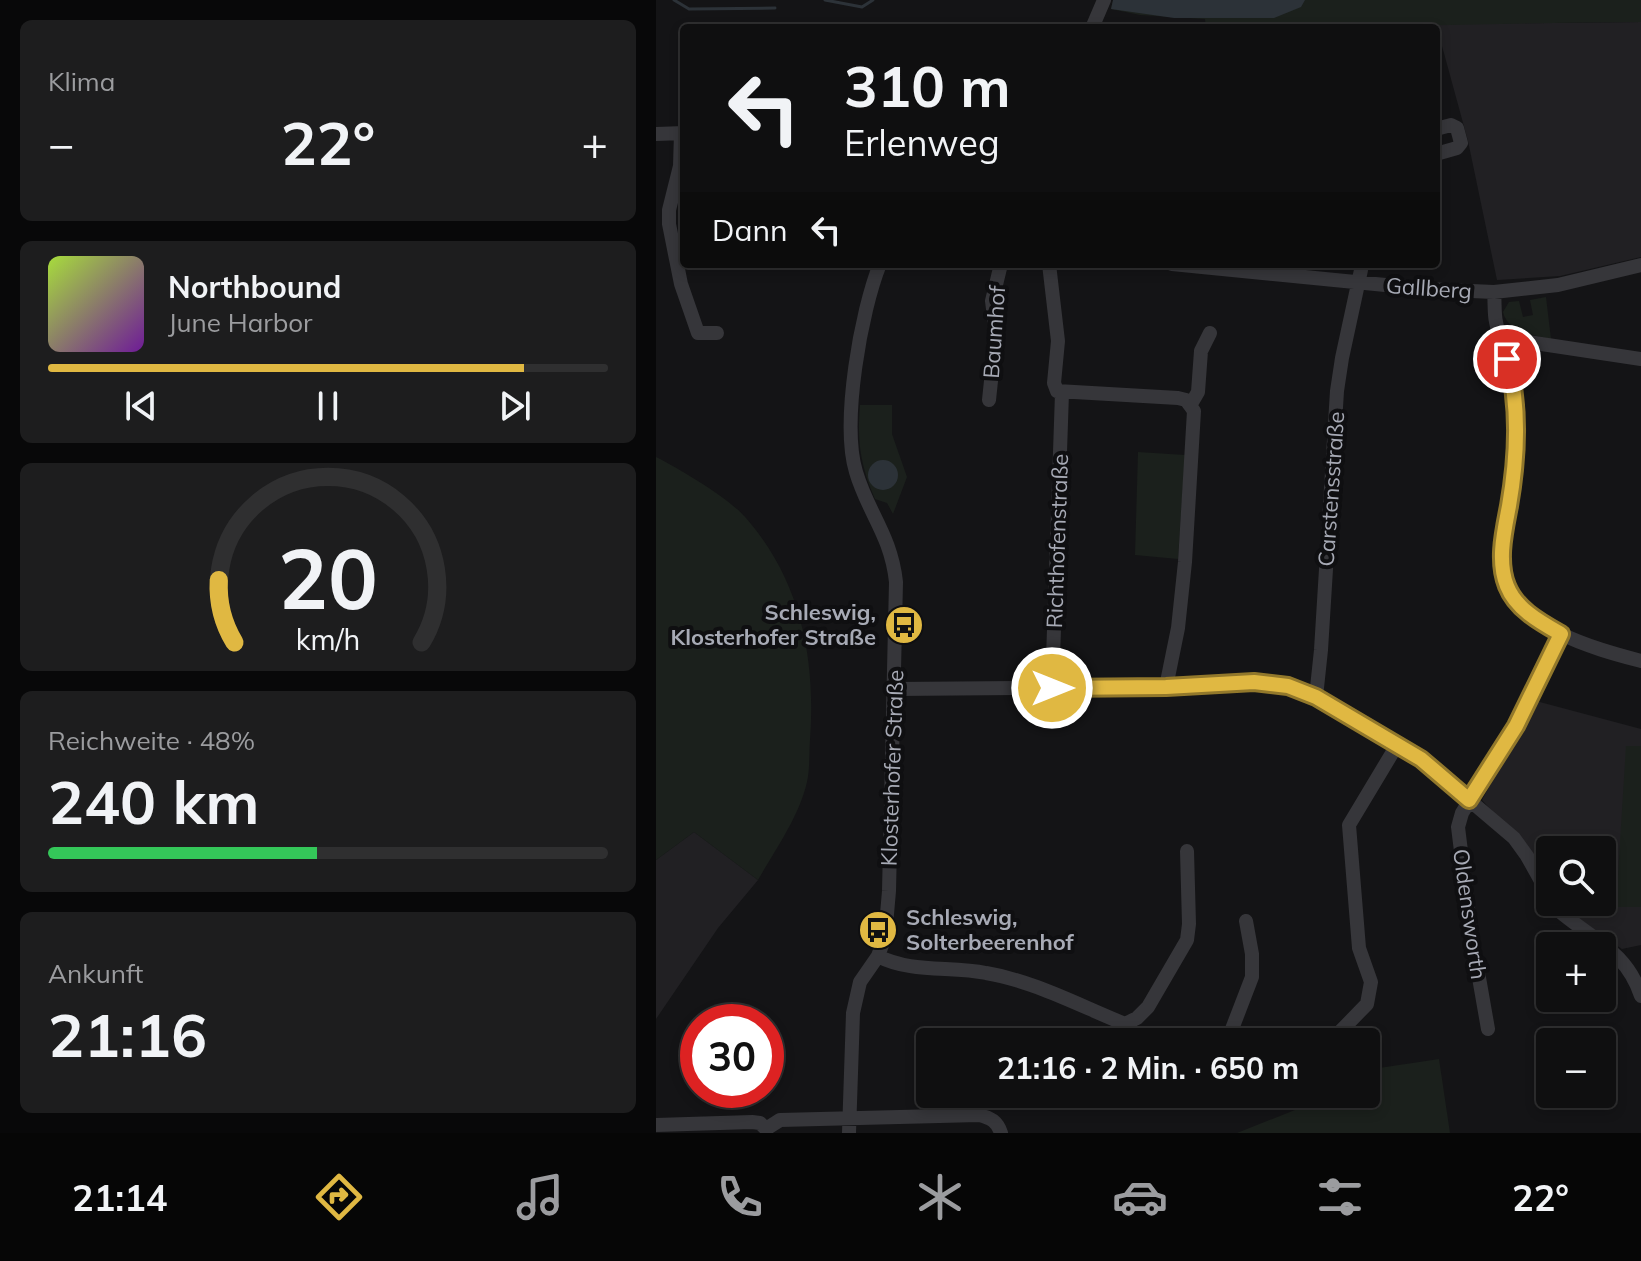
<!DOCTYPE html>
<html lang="de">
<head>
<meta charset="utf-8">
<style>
	body { margin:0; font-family:Mulish,sans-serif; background:#1d1d1e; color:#f1f3f6; height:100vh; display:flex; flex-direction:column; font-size:30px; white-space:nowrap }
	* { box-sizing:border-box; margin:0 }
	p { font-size:26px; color:#9b9c9f }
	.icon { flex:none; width:44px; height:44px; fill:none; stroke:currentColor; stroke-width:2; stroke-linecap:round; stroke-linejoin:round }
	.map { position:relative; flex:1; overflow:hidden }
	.sheet { display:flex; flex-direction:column; gap:20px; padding:20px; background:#080809; width:656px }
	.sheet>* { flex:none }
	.top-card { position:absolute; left:24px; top:24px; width:760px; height:244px; border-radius:8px; box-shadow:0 4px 12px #0003,0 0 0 2px #2f2f30; background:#0f0f10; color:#f1f3f6; overflow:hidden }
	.buttons { position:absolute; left:880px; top:836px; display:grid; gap:16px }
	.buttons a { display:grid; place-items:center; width:80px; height:80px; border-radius:8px; background:#0f0f10; box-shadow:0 4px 12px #0003,0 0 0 2px #2f2f30; font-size:40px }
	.speed { position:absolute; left:24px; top:1004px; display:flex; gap:16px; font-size:40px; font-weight:700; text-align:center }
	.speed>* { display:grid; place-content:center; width:104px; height:104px; border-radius:50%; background:#0f0f10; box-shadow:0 4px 12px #0003,0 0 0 2px #2f2f30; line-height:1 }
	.speed .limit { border:12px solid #d22; background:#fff; color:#111 }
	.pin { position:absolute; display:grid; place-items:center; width:68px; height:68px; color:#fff; margin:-34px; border:4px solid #fff; border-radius:50%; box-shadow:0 2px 8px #0007 }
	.me { position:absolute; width:88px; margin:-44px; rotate:90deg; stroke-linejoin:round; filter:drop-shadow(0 0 6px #0008) }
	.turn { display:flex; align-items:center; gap:28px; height:168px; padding:0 32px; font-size:36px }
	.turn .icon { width:104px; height:104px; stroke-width:2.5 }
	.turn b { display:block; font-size:56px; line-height:68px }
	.then { display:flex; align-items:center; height:76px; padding:0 32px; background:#0003; gap:16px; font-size:30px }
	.big { font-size:60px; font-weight:700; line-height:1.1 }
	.sheet .tile { flex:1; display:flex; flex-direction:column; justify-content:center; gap:12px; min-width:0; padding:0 28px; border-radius:12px; background:#1d1d1e }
	.sheet .dial { align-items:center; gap:0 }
	.dial svg { height:208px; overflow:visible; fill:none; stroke:#2f2f30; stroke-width:7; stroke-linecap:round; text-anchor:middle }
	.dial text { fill:#f1f3f6; stroke:none }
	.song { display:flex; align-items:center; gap:24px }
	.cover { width:96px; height:96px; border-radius:12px; background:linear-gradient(135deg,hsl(80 70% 55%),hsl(280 70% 35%)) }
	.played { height:8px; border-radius:4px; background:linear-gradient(90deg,#e0b842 85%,#2f2f30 85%) }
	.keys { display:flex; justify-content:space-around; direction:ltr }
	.heat { display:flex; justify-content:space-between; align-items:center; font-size:44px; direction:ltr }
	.charge { height:12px; border-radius:6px; background:linear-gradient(90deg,#34c759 48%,#2f2f30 0) }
	.trip { position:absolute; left:260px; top:1028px; width:464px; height:80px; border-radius:8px; background:#0f0f10; box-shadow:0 4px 12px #0003,0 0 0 2px #2f2f30; font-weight:700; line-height:80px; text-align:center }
	.tabs { display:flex; height:128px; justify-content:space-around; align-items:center; background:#060606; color:#9b9c9f }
	.tabs .icon { width:56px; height:56px }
	.tabs .active { color:#e0b842 }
	.tabs b { font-size:36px; color:#f1f3f6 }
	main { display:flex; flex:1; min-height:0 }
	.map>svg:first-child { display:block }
	.built { fill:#212023 }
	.green { fill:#1b201c }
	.water { fill:#2c3238 }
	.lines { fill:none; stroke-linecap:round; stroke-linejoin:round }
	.stream { stroke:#2c3238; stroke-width:3 }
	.minor { stroke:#36363a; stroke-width:14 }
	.route-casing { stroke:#92782b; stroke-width:20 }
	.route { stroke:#e0b842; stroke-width:14 }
	.labels { text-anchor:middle; stroke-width:8; stroke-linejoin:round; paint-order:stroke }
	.street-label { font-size:22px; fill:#a7aab5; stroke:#0f0f11 }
	.poi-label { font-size:22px; font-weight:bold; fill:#a7aab5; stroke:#0f0f11; text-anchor:end }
</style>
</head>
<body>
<main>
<section class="sheet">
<div class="tile"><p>Klima</p>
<div class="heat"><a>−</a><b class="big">22°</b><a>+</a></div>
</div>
<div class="tile">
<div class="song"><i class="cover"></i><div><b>Northbound</b><p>June Harbor</p></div></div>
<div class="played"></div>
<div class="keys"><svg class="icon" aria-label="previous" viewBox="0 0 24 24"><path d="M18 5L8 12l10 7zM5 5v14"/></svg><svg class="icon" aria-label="pause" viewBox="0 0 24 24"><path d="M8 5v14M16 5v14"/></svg><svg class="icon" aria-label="next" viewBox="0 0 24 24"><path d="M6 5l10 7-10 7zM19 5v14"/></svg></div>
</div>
<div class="tile dial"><svg viewBox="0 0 100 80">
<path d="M14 69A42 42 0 1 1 86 69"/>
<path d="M14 69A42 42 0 0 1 8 45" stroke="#e0b842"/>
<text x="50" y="56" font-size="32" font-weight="700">20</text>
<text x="50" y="72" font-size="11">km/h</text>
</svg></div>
<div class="tile"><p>Reichweite · 48%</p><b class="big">240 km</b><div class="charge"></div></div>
<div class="tile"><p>Ankunft</p><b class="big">21:16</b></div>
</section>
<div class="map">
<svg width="985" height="1133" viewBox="0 0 985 1133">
	<rect width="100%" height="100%" fill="#141416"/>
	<path class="built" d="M985,22v235l-81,19 -63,4 -29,-139 -32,-117z
		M880,701l105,28v216l-19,4 -51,-35 -8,-12h39v-52h-52v31l-18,-28 -50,-53z
		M38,832l64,48 -40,48 -62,91v-159z"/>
	<path class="green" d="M457,0h528v22c-145,1 -290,6 -435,6l-1,-9 -65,-4 -29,-6z
		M890,297l5,42c-18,-4 -43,-6 -48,-27l6,-10 10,-1 4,16 10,-2 -3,-15z
		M204,405h32v29l15,43 -14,37 -6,-11 -12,-4c-15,-35 -18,-57 -15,-94z
		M482,452l47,3 -7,104 -43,-4z
		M0,457c24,12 74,42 90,61 55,63 70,141 64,222 -1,13 0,29 -3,42 -8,35 -32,68 -49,98l-64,-48 -38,28z
		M970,746h15v161h-25z
		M783,1059l11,74h-213l83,-33 10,-6h36v-24z"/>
	<path class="water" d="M457,0h192l-4,7 -27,11h-100l-63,-9z
		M212 475a15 15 0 1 1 30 0a15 15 0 1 1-30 0Z"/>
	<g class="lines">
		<path class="stream" d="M18,0l15,9 86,-1
			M169,0l37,7 11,-7"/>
		<path class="minor" d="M436,28l12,-28
			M780,129l15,-4 6,3 4,15 -4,5 -21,6
			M0,134l28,-1
			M25,134l-1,32 -11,44v14l12,60 17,49h19
			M393,264l9,77 -4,42 3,8 121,7 8,2 8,11 -9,151 -7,66 -12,59
			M516,264l254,25 68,3 64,-7 83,-20
			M838,292c1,10 0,21 2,30 6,31 20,57 19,89 0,30 -3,61 -6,91 -3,24 -11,48 -6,72 12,54 93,75 138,87
			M845,338l140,21
			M333,400l7,-67 -4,-32 9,-37
			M535,404l7,-12 3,-41 9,-18
			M396,688l10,-295
			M239,689l271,-2 88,-5 34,4 28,11 105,62 93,79 13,18 23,41
			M660,697l5,-47 16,-259 5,-33 19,-88 -1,-6
			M897,902l6,9c33,28 68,41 82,85
			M222,956c32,17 72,10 108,17 48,8 94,33 139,51l2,18
			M469,1024l12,-6 11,-11 39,-67 2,-16 -2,-73
			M832,1029l-17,-97 -13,-105 4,-14 54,-87 45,-92
			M571,1042l25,-65v-23l-6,-33
			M674,1042l37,-38 4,-22 -12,-34 -10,-123 48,-80
			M471,1094v8
			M0,1125l96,-3 8,1 6,6
			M110,1129l14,-9 199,-5c12,3 18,6 22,18
			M193,1133l4,-120 7,-31 18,-26 7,-19 4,-46 7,-309c-5,-47 -28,-69 -40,-110 -15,-49 5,-161 24,-208"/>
	</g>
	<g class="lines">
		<g class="route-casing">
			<path id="route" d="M396,688l114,-1 88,-5 34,4 28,11 105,62 48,41 47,-74 45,-92c-21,-12 -45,-25 -54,-48 -10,-25 -3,-54 2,-80 8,-46 11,-101 -2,-147"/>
		</g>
		<use href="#route" class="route"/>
	</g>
	<defs>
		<g id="bus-disc" transform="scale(2)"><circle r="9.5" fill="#e0b842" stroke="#0f0f11"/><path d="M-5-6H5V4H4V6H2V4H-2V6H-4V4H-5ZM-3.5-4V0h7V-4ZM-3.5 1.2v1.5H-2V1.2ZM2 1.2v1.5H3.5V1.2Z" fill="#111"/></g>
	</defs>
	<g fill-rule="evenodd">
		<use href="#bus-disc" x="248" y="625"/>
		<use href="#bus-disc" x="222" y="930"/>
	</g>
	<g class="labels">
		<g class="street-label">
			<text transform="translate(773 288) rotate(4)" y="8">Gallberg</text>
			<text transform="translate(338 332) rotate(-86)" y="8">Baumhof</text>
			<text transform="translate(675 489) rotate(-86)" y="8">Carstensstraße</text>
			<text transform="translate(401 541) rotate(-88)" y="8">Richthofenstraße</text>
			<text transform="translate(236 768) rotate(-88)" y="8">Klosterhofer Straße</text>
			<text transform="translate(814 914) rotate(82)" y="8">Oldensworth</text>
		</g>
		<g class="poi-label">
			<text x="220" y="620">Schleswig,<tspan x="220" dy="25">Klosterhofer Straße</tspan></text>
			<text x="250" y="925" text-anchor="start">Schleswig,<tspan x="250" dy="25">Solterbeerenhof</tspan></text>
		</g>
	</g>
</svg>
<div class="buttons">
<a><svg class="icon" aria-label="search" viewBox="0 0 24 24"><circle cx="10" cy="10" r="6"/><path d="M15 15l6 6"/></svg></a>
<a>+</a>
<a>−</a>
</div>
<div class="speed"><div class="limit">30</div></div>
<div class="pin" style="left:851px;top:359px;background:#d93025"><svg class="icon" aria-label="arrive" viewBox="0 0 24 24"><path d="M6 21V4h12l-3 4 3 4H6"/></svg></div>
<svg class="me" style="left:396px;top:688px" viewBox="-20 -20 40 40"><circle r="17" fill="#e0b842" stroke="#fff" stroke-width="3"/><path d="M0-11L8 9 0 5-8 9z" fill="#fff"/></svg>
<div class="trip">21:16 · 2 Min. · 650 m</div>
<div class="top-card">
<div class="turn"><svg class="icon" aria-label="left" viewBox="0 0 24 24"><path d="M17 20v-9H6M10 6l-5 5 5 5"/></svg><div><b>310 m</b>Erlenweg</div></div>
<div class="then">Dann<svg class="icon" aria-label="left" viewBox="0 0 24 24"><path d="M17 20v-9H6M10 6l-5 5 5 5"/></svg></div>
</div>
</div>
</main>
<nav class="tabs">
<b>21:14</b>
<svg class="icon active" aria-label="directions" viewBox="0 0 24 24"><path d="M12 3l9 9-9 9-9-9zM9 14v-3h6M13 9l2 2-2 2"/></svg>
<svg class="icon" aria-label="music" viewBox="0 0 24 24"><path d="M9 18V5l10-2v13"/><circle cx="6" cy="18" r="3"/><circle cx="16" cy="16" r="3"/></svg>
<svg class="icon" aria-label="phone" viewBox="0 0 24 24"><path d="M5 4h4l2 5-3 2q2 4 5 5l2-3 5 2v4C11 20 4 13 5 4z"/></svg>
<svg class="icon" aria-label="climate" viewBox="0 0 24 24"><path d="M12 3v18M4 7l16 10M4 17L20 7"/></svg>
<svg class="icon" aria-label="car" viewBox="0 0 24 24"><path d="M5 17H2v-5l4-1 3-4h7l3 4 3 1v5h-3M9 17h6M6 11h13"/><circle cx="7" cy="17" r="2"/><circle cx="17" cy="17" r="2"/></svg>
<svg class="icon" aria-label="filters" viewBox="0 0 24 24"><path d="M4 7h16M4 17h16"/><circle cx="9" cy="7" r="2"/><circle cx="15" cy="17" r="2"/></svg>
<b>22°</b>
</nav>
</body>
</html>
